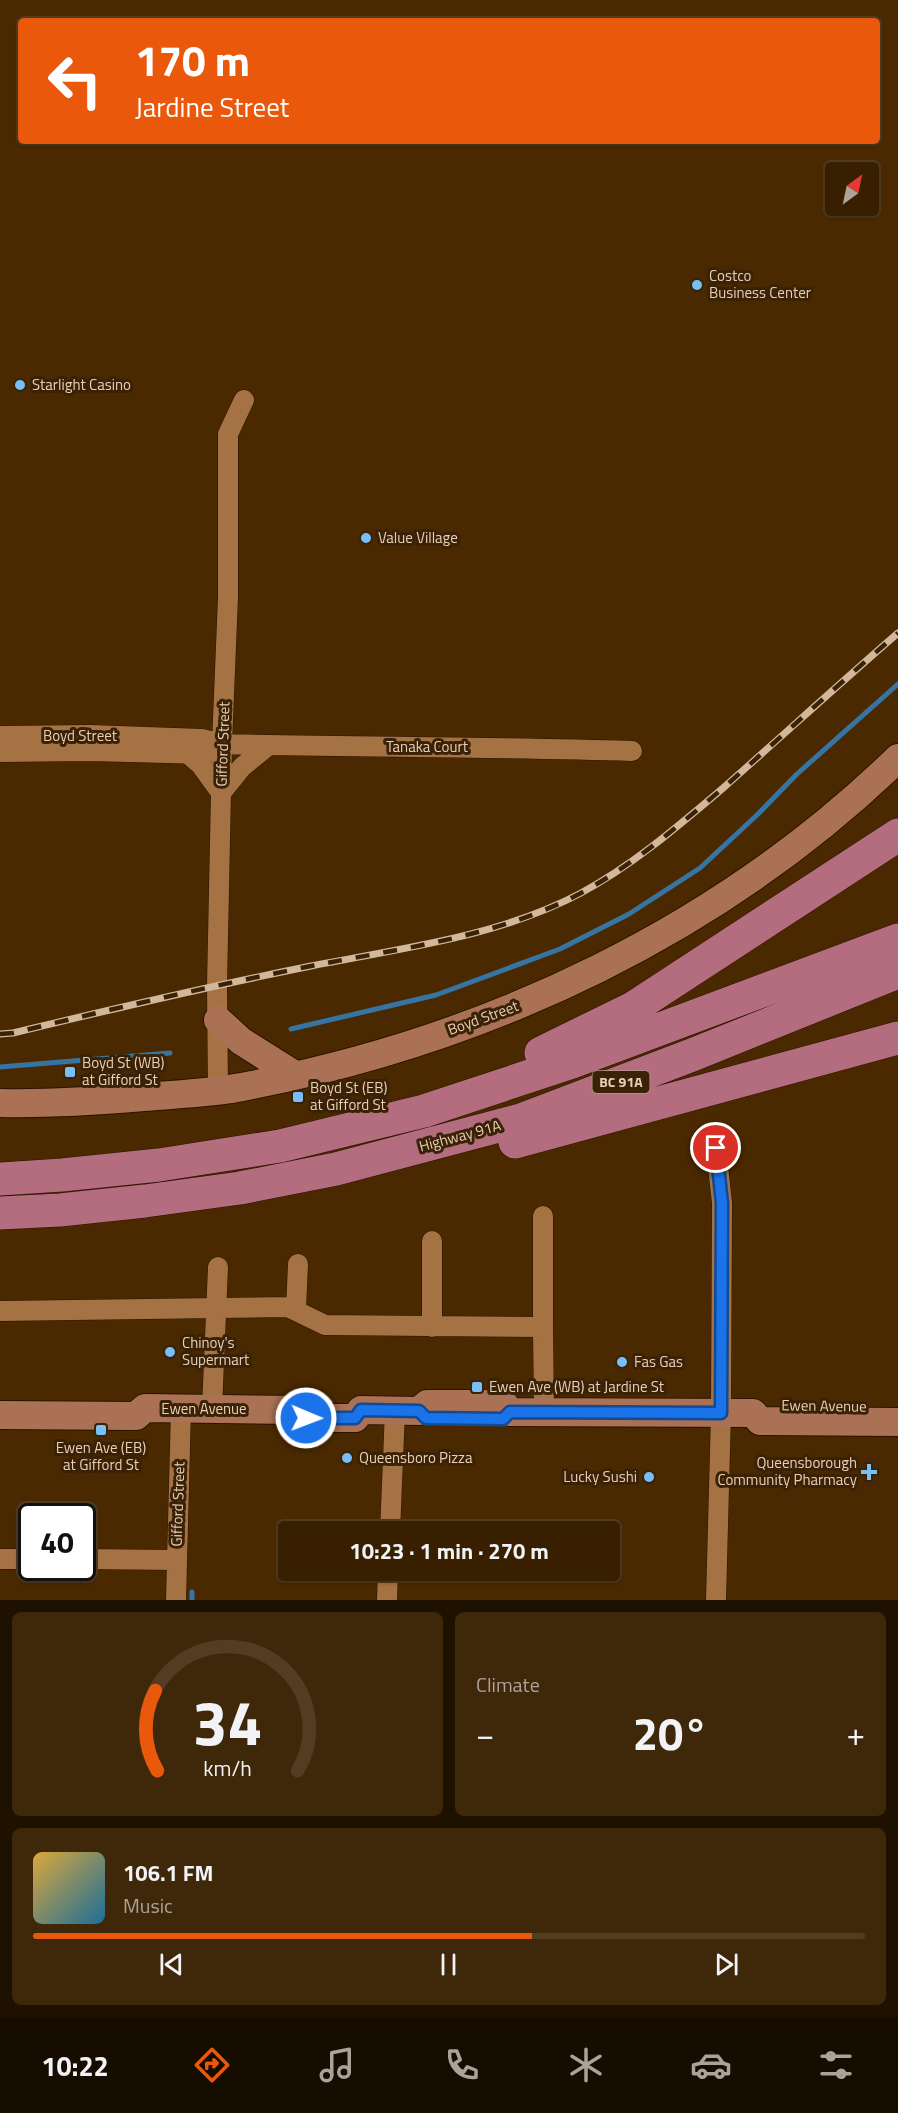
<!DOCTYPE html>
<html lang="en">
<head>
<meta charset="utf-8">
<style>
	body { margin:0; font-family:"Titillium Web",sans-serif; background:#3f270a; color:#f1f3f6; height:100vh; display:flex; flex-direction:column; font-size:22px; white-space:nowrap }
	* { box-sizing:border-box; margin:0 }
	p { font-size:20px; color:#aba299 }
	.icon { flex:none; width:33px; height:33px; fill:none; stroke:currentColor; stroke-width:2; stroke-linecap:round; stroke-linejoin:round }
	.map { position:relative; height:1600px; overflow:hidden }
	.drawer { display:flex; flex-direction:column; gap:12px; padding:12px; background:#1f1100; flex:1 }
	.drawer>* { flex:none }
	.banner { position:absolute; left:18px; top:18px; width:862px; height:126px; border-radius:6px; box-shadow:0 2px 4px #0004,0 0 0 2px #523d22; background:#ea580c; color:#fff; overflow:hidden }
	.needle { width:39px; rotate:33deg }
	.buttons { position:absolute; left:825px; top:162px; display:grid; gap:12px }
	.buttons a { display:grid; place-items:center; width:54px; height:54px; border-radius:6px; background:#381f00; box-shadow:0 2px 4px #0004,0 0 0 2px #523d22; font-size:30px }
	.speed { position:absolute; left:18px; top:1503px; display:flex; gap:12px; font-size:30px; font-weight:700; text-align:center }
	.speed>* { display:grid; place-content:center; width:78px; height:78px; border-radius:50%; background:#381f00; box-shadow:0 2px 4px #0004,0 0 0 2px #523d22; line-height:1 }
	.speed .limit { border:3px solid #111; border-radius:9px; background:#fff; color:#111 }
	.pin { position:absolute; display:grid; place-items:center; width:51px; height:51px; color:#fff; margin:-26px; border:3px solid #fff; border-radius:50%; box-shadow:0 2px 6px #0007 }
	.me { position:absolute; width:66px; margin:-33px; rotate:91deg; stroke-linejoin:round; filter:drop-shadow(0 0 4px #0008) }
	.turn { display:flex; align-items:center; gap:21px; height:126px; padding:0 18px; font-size:27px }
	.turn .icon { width:78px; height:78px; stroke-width:2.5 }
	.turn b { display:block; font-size:42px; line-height:51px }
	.big { font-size:45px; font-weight:700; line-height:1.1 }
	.drawer .tile { flex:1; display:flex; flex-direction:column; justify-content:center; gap:9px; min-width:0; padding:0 21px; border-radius:9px; background:#3f270a }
	.drawer .dial { align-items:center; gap:0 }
	.dial svg { height:156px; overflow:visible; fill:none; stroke:#523d22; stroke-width:7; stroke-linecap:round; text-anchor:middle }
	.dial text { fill:#f1f3f6; stroke:none }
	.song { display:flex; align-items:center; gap:18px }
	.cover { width:72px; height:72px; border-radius:9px; background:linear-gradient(135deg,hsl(40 70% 55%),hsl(200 70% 35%)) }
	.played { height:6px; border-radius:3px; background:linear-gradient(90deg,#ea580c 60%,#523d22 60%) }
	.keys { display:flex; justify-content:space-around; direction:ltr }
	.heat { display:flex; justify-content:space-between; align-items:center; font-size:33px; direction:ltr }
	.drawer .tiles { flex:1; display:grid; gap:12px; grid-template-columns:1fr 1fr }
	.tile:last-child { grid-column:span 2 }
	.trip { position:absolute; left:278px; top:1521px; width:342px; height:60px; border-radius:6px; background:#381f00; box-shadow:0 2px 4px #0004,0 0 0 2px #523d22; font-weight:700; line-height:60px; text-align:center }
	.dock { display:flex; height:96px; justify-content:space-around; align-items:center; background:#160c00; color:#aba299 }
	.dock .icon { width:42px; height:42px }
	.dock .on { color:#ea580c }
	.dock b { font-size:27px; color:#f1f3f6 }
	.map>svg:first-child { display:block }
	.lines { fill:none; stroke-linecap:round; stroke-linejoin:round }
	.stream { stroke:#3675a3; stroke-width:5 }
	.street-casing { stroke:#2b1300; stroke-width:21 }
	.secondary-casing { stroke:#2b1300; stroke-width:30 }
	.highway-casing { stroke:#2b1300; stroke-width:34 }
	.street { stroke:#a57343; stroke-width:20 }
	.secondary { stroke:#aa7155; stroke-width:28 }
	.highway { stroke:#b46d7f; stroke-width:33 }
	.rail-casing { stroke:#d3b79b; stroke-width:7 }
	.rail { stroke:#3a2207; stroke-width:4.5; stroke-dasharray:14; stroke-linecap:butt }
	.route-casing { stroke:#114b97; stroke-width:15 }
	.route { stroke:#1a73e8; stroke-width:10 }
	.poi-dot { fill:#78bff7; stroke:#3a2207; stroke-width:2 }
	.labels { text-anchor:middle; stroke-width:6; stroke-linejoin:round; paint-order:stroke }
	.shield { fill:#3a2207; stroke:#b59b82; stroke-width:1.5 }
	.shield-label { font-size:14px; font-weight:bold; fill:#eacfb6 }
	.poi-label { font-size:15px; fill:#eacfb6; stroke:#3a2207; text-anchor:start }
	.street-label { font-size:15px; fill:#eacfb6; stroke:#3a2207 }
</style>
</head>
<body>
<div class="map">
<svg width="898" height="1600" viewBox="0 0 898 1600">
	<rect width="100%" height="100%" fill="#4b2900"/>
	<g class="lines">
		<path class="stream" d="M291,1029l145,-34 124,-46 69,-35 71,-46 57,-53 40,-41 101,-90
			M0,1067l170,-14
			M192,1600v-8"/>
		<g class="street-casing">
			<path id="street" d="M0,736l91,-1 111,4 20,5c137,3 274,3 410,7
				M0,752l91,-1 114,3 17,-10
				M187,753l13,11 21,29 21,-26 27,-22
				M218,1091l-1,-105 5,-242 6,-147v-163l16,-34
				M716,1148l6,55 -1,210 -5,187
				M296,1309l2,-45
				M0,1311l288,-4 37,18 218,2 1,85
				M432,1327v-86
				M543,1327v-111
				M212,1409l6,-142
				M390,1532l5,-121
				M0,1559h32
				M82,1559l94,1
				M176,1600l5,-191
				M387,1600l1,-30"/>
		</g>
		<g class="secondary-casing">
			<path id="secondary" d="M218,1020l23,21 54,34
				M0,1103c48,1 96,-2 144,-6 36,-3 72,-4 108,-12 240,-47 469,-155 646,-327
				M0,1415l136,1 9,-8 153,2 8,8h49l6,-8 58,1 8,-7h77l6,8 243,1 7,8 138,1"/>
		</g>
		<g class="highway-casing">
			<path id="highway" d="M541,1053l92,-45 265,-173
				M515,1142l383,-104
				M0,1179l62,-4 97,-10 121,-19 144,-35 148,-49 326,-122
				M0,1213l60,-3 85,-9 95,-13 96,-19 185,-49 171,-65 206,-83"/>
		</g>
		<use href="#street" class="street"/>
		<use href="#secondary" class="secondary"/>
		<use href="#highway" class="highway"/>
		<g class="rail-casing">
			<path id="rail" d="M0,1034l13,-1c99,-24 198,-47 298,-67 91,-18 187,-29 270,-73 52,-28 96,-66 141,-104 59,-52 117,-105 176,-156"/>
		</g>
		<use href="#rail" class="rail"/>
	</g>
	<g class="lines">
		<g class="route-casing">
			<path id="route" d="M306,1418h49l6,-8 58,1 7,7 77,1 7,-7 211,1 1,-210 -6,-55"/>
		</g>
		<use href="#route" class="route"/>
	</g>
	<g class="poi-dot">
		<circle cx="697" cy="285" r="6"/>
		<circle cx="20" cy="385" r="6"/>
		<circle cx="366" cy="538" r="6"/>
		<rect x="64" y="1066" width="12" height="12" rx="3"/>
		<rect x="292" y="1091" width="12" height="12" rx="3"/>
		<circle cx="170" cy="1352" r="6"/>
		<circle cx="622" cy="1362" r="6"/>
		<rect x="471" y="1381" width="12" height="12" rx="3"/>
		<rect x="95" y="1424" width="12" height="12" rx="3"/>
		<circle cx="347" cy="1458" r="6"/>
		<path d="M866 1463h6v6h6v6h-6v6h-6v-6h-6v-6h6z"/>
		<circle cx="649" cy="1477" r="6"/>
	</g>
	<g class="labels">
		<rect class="shield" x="592.5" y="1071" width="57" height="22" rx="4.5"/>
		<g class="shield-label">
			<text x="621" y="1087">BC 91A</text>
		</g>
		<g class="poi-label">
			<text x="709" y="281">Costco<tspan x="709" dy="17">Business Center</tspan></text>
			<text x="32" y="390">Starlight Casino</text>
			<text x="378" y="543">Value Village</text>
			<text x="82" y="1068">Boyd St (WB)<tspan x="82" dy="17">at Gifford St</tspan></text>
			<text x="310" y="1093">Boyd St (EB)<tspan x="310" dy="17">at Gifford St</tspan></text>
			<text x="182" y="1348">Chinoy's<tspan x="182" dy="17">Supermart</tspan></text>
			<text x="634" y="1367">Fas Gas</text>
			<text x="489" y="1392">Ewen Ave (WB) at Jardine St</text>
			<text x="101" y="1453" text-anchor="middle">Ewen Ave (EB)<tspan x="101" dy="17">at Gifford St</tspan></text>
			<text x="359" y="1463">Queensboro Pizza</text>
			<text x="857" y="1468" text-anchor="end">Queensborough<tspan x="857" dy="17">Community Pharmacy</tspan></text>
			<text x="637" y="1482" text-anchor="end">Lucky Sushi</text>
		</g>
		<g class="street-label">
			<text x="80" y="741">Boyd Street</text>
			<text transform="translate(223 744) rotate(-88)" y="5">Gifford Street</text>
			<text x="427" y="752">Tanaka Court</text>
			<text transform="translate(483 1018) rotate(-20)" y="5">Boyd Street</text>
			<text transform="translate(460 1136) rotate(-15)" y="5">Highway 91A</text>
			<text transform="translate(824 1406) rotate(1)" y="5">Ewen Avenue</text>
			<text x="204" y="1414">Ewen Avenue</text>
			<text transform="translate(178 1504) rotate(-88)" y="5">Gifford Street</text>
		</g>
	</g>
</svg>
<div class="buttons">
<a><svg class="needle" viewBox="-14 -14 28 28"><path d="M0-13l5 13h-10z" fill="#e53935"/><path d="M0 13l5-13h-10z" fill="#aba299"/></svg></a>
</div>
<div class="speed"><div class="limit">40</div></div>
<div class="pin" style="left:716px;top:1148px;background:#d93025"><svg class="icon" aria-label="arrive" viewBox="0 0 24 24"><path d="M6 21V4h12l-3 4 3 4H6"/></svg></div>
<svg class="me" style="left:306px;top:1418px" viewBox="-20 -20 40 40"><circle r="17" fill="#1a73e8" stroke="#fff" stroke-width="3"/><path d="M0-11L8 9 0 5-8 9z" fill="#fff"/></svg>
<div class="trip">10:23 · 1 min · 270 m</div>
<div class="banner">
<div class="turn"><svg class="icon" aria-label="left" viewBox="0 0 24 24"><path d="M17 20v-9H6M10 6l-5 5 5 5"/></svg><div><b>170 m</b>Jardine Street</div></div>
</div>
</div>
<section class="drawer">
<div class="tiles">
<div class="tile dial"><svg viewBox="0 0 100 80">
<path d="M14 69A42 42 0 1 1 86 69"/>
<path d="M14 69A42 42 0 0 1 13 28" stroke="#ea580c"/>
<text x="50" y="56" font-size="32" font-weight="700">34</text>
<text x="50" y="72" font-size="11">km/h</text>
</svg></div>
<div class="tile"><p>Climate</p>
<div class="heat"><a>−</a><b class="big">20°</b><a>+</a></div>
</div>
<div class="tile">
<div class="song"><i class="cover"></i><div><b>106.1 FM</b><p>Music</p></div></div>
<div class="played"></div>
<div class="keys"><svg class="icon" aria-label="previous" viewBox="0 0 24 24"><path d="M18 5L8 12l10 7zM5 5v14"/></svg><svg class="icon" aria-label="pause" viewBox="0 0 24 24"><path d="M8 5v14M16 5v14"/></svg><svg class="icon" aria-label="next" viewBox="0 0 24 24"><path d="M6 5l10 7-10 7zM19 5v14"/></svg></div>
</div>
</div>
</section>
<nav class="dock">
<b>10:22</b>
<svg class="icon on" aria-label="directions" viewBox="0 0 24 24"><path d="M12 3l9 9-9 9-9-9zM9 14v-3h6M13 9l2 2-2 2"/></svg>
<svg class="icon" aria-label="music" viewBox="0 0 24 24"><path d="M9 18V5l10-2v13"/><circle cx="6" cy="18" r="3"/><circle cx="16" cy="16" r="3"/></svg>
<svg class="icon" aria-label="phone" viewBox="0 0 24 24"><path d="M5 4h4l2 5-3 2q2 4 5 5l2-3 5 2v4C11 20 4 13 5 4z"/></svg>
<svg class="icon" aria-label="climate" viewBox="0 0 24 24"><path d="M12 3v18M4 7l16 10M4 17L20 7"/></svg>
<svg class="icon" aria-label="car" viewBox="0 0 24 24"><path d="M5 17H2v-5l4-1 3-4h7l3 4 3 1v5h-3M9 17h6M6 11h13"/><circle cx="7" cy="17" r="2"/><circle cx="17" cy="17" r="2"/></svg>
<svg class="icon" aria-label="filters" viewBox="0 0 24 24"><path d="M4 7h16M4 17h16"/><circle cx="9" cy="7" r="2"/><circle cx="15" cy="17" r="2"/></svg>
</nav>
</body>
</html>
